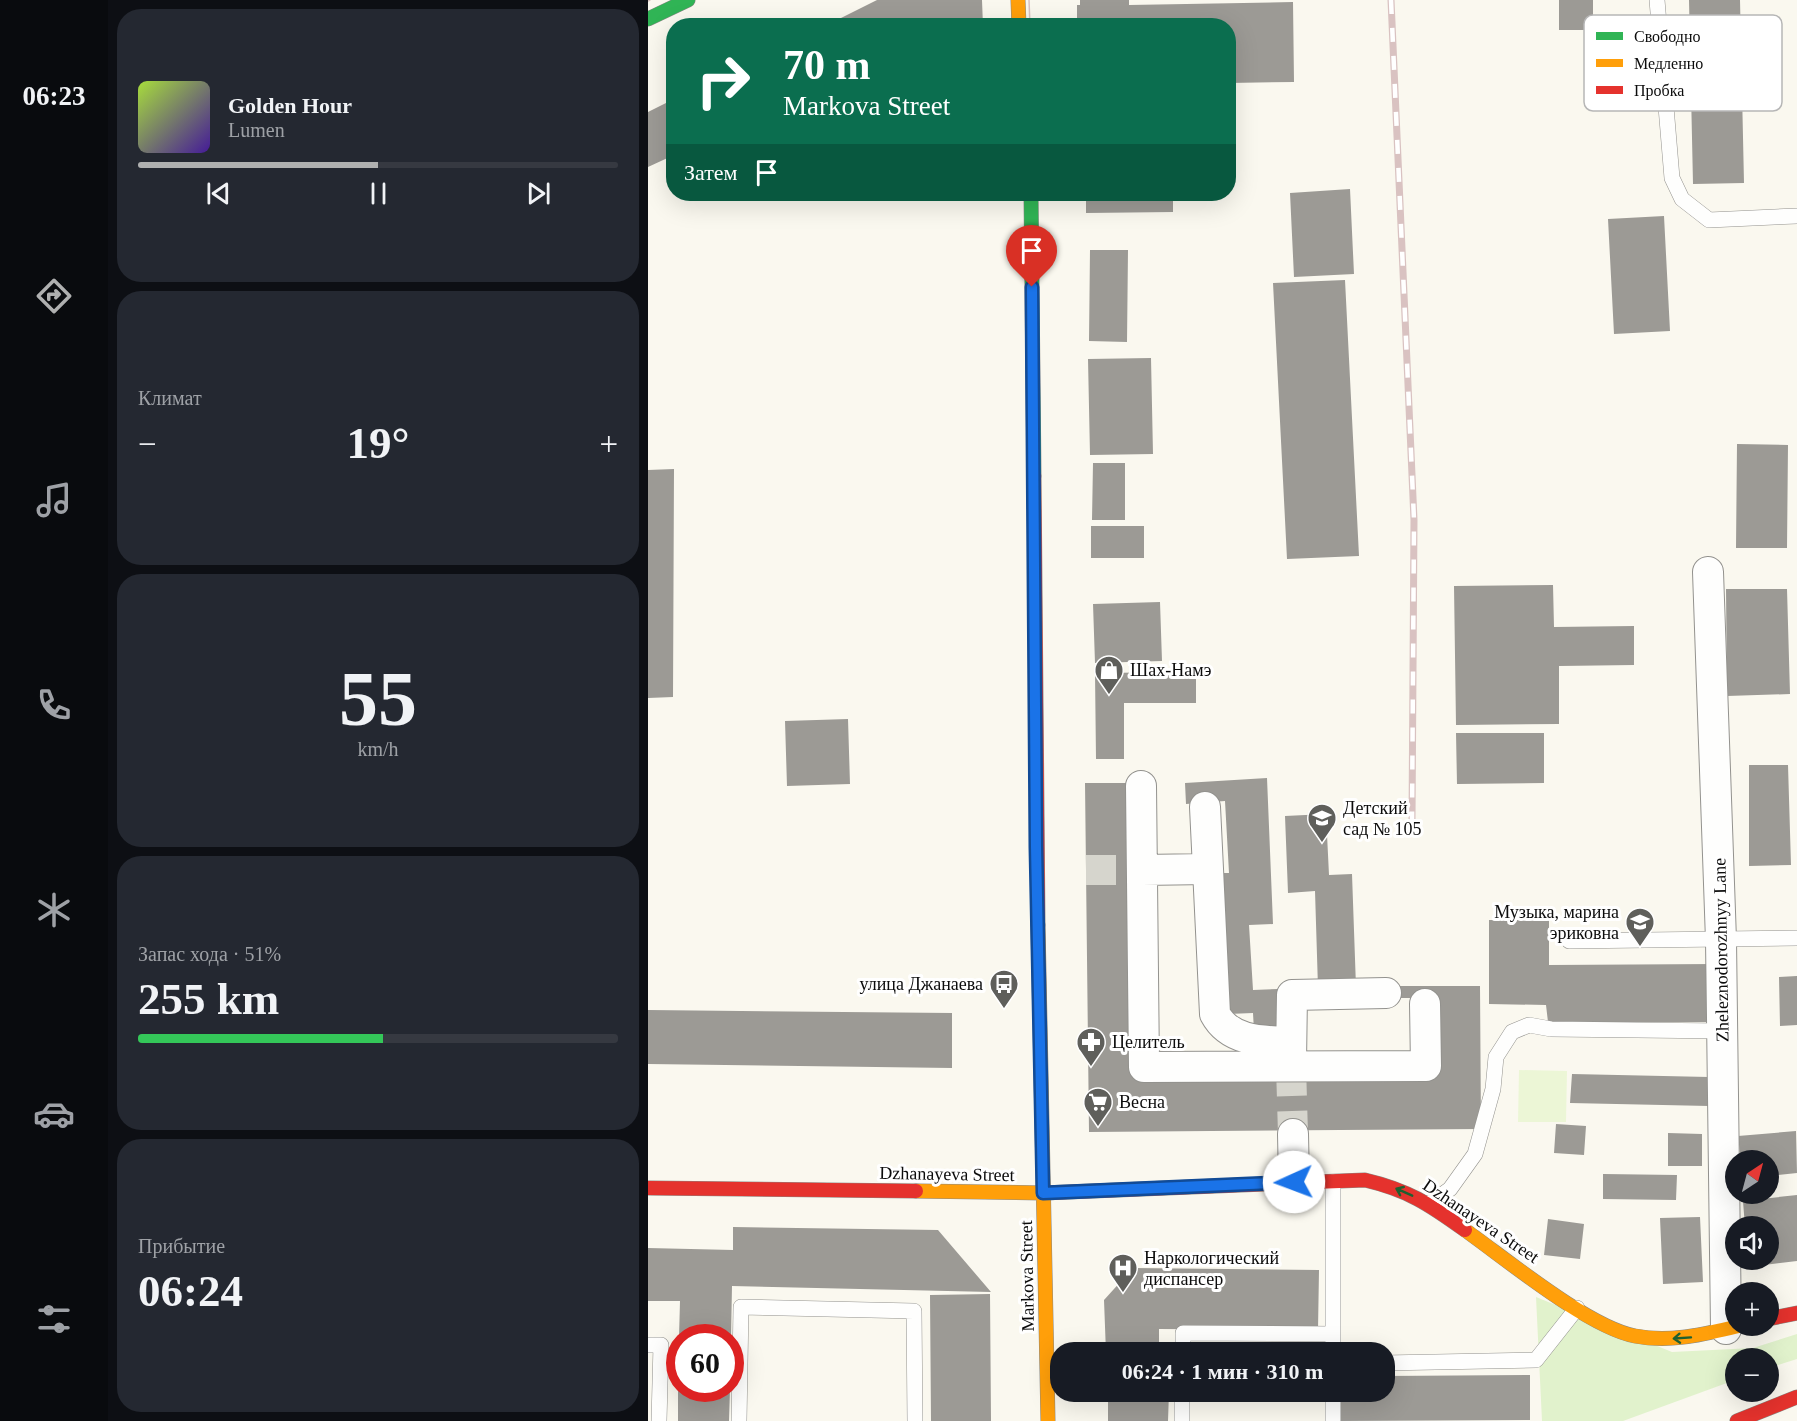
<!DOCTYPE html>
<html lang="ru">
<head>
<meta charset="utf-8">
<style>
	body { margin:0; font-family:Georgia,serif; background:#242831; color:#f1f3f6; height:100vh; display:flex; flex-direction:column; font-size:22px; white-space:nowrap }
	* { box-sizing:border-box; margin:0 }
	p { font-size:20px; color:#9ea1a6 }
	.icon { flex:none; width:33px; height:33px; fill:none; stroke:currentColor; stroke-width:2; stroke-linecap:round; stroke-linejoin:round }
	.map { position:relative; flex:1; overflow:hidden }
	.sheet { display:flex; flex-direction:column; gap:9px; padding:9px; background:#0d0f14; width:540px }
	.sheet>* { flex:none }
	.banner { position:absolute; left:18px; top:18px; width:570px; height:183px; border-radius:24px; box-shadow:0 6px 24px #0002; background:#0b6e4f; color:#fff; overflow:hidden }
	.needle { width:39px; rotate:36deg }
	.buttons { position:absolute; left:1077px; top:1150px; display:grid; gap:12px }
	.buttons a { display:grid; place-items:center; width:54px; height:54px; border-radius:50%; background:#171b24; box-shadow:0 6px 24px #0002; font-size:30px }
	.speed { position:absolute; left:18px; top:1324px; display:flex; gap:12px; font-size:30px; font-weight:700; text-align:center }
	.speed>* { display:grid; place-content:center; width:78px; height:78px; border-radius:50%; background:#171b24; box-shadow:0 6px 24px #0002; line-height:1 }
	.speed .limit { border:9px solid #d22; background:#fff; color:#111 }
	.pin { position:absolute; display:grid; place-items:center; width:51px; height:51px; color:#fff; margin:-62px -26px; border-radius:50% 50% 50% 0; rotate:-45deg; box-shadow:0 0 6px #0007 }
	.pin .icon { rotate:45deg }
	.me { position:absolute; width:66px; margin:-33px; rotate:268deg; stroke-linejoin:round; filter:drop-shadow(0 0 4px #0008) }
	.turn { display:flex; align-items:center; gap:21px; height:126px; padding:0 18px; font-size:27px }
	.turn .icon { width:78px; height:78px; stroke-width:2.5 }
	.turn b { display:block; font-size:42px; line-height:51px }
	.then { display:flex; align-items:center; height:57px; padding:0 18px; background:#0003; gap:12px; font-size:22px }
	.big { font-size:45px; font-weight:600; line-height:1.1 }
	.sheet .card { flex:1; display:flex; flex-direction:column; justify-content:center; gap:9px; min-width:0; padding:0 21px; border-radius:24px; background:#242831 }
	.sheet .dial { align-items:center; gap:0 }
	.dial b { font-size:78px; line-height:1 }
	.song { display:flex; align-items:center; gap:18px }
	.cover { width:72px; height:72px; border-radius:9px; background:linear-gradient(135deg,hsl(80 70% 55%),hsl(260 70% 35%)) }
	.played { height:6px; border-radius:3px; background:linear-gradient(90deg,#afb0b0 50%,#363941 50%) }
	.keys { display:flex; justify-content:space-around; direction:ltr }
	.heat { display:flex; justify-content:space-between; align-items:center; font-size:33px; direction:ltr }
	.charge { height:9px; border-radius:4px; background:linear-gradient(90deg,#34c759 51%,#363941 0) }
	.trip { position:absolute; left:402px; top:1342px; width:345px; height:60px; border-radius:24px; background:#171b24; box-shadow:0 6px 24px #0002; font-weight:600; line-height:60px; text-align:center }
	main { display:flex; flex:1; min-height:0 }
	.tab-bar { display:flex; flex-direction:column; width:108px; justify-content:space-around; align-items:center; background:#090b0e; color:#9ea1a6 }
	.tab-bar .icon { width:42px; height:42px }
	.tab-bar .on { color:#afb0b0 }
	.tab-bar b { font-size:27px; color:#f1f3f6 }
	.map>svg:first-child { display:block }
	.green { fill:#e1f2cc }
	.pitch { fill:#ecf6d6 }
	.building { fill:#9c9a95 }
	.lines { fill:none; stroke-linecap:round; stroke-linejoin:round }
	.street-tunnel { stroke:#d6d5cd; stroke-width:30; stroke-dasharray:30 15; stroke-linecap:butt }
	.lane-casing { stroke:#93928e; stroke-width:16 }
	.street-casing { stroke:#93928e; stroke-width:32 }
	.fast-casing { stroke:#8a8985; stroke-width:15 }
	.slow-casing { stroke:#8a8985; stroke-width:15 }
	.jam-casing { stroke:#8a8985; stroke-width:15 }
	.lane { stroke:#fefefd; stroke-width:15 }
	.street { stroke:#fefefd; stroke-width:30 }
	.fast { stroke:#30b455; stroke-width:14 }
	.slow { stroke:#ff9f0a; stroke-width:14 }
	.jam { stroke:#e5322d; stroke-width:14 }
	.tram { stroke:#d9c2c1; stroke-width:1.5 }
	.rail-casing { stroke:#d9c2c1; stroke-width:7 }
	.rail { stroke:#fff; stroke-width:4.5; stroke-dasharray:14; stroke-linecap:butt }
	.oneway { stroke:#1e6030 }
	.route-casing { stroke:#114b97; stroke-width:15 }
	.route { stroke:#1a73e8; stroke-width:10 }
	.labels { text-anchor:middle; stroke-width:6; stroke-linejoin:round; paint-order:stroke }
	.poi-label { font-size:18px; fill:#0c0c0c; stroke:#fff; text-anchor:start }
	.street-label { font-size:18px; fill:#0c0c0c; stroke:#fff }
	.key { fill:#fff; stroke:#b6b6b6; stroke-width:1.5 }
	.key-label { font-size:16px; fill:#0c0c0c }
</style>
</head>
<body>
<main>
<nav class="tab-bar">
<b>06:23</b>
<svg class="icon on" aria-label="directions" viewBox="0 0 24 24"><path d="M12 3l9 9-9 9-9-9zM9 14v-3h6M13 9l2 2-2 2"/></svg>
<svg class="icon" aria-label="music" viewBox="0 0 24 24"><path d="M9 18V5l10-2v13"/><circle cx="6" cy="18" r="3"/><circle cx="16" cy="16" r="3"/></svg>
<svg class="icon" aria-label="phone" viewBox="0 0 24 24"><path d="M5 4h4l2 5-3 2q2 4 5 5l2-3 5 2v4C11 20 4 13 5 4z"/></svg>
<svg class="icon" aria-label="climate" viewBox="0 0 24 24"><path d="M12 3v18M4 7l16 10M4 17L20 7"/></svg>
<svg class="icon" aria-label="car" viewBox="0 0 24 24"><path d="M5 17H2v-5l4-1 3-4h7l3 4 3 1v5h-3M9 17h6M6 11h13"/><circle cx="7" cy="17" r="2"/><circle cx="17" cy="17" r="2"/></svg>
<svg class="icon" aria-label="filters" viewBox="0 0 24 24"><path d="M4 7h16M4 17h16"/><circle cx="9" cy="7" r="2"/><circle cx="15" cy="17" r="2"/></svg>
</nav>
<section class="sheet">
<div class="card">
<div class="song"><i class="cover"></i><div><b>Golden Hour</b><p>Lumen</p></div></div>
<div class="played"></div>
<div class="keys"><svg class="icon" aria-label="previous" viewBox="0 0 24 24"><path d="M18 5L8 12l10 7zM5 5v14"/></svg><svg class="icon" aria-label="pause" viewBox="0 0 24 24"><path d="M8 5v14M16 5v14"/></svg><svg class="icon" aria-label="next" viewBox="0 0 24 24"><path d="M6 5l10 7-10 7zM19 5v14"/></svg></div>
</div>
<div class="card"><p>Климат</p>
<div class="heat"><a>−</a><b class="big">19°</b><a>+</a></div>
</div>
<div class="card dial"><b>55</b><p>km/h</p></div>
<div class="card"><p>Запас хода · 51%</p><b class="big">255 km</b><div class="charge"></div></div>
<div class="card"><p>Прибытие</p><b class="big">06:24</b></div>
</section>
<div class="map">
<svg width="1149" height="1421" viewBox="0 0 1149 1421">
	<rect width="100%" height="100%" fill="#faf8ef"/>
	<path class="green" d="M888,1297l136,55 81,-4 44,-14v25l-28,9 -1,-9h-32l-1,21 -112,41h-81z"/>
	<path class="pitch" d="M871,1070l48,1 -1,51h-48z"/>
	<path class="building" d="M229,0h105l1,26h-158z
		M432,0h49v5l164,-3 1,80 -66,1v-57h-151v-21h3z
		M911,0h34v30h-34z
		M1041,0h51l4,183 -51,1z
		M26,99v56l-26,12v-55z
		M702,189l4,85 -60,3 -4,-84z
		M438,194h87v18l-87,1z
		M1016,216l6,115 -56,3 -6,-115z
		M442,250h38l-1,92 -38,-1z
		M697,280l14,276 -72,3 -14,-276z
		M503,358l2,96 -63,1 -2,-96z
		M1089,444l51,1 -1,103h-51z
		M445,463h32v57h-33z
		M26,469l-1,228 -25,1v-228z
		M443,526h53v32h-53z
		M905,585l1,42 80,-1v39l-75,1v58l-103,1 -2,-139z
		M1078,589h61l3,105 -63,2z
		M512,602l2,59 -67,2 -2,-59z
		M548,672v31h-72v56h-28l-1,-86z
		M200,719l2,65 -63,2 -2,-65z
		M808,733h88v50l-87,1z
		M1101,765h39l3,100 -42,1z
		M619,778l6,146 -24,1 4,65 25,-1 2,41 -26,1 -1,-18 -25,1 -7,-141h8l-4,-72 -39,3 -1,-21z
		M437,783h48l3,291 297,-2v-74h-47v-12h94l1,143 -392,3z
		M678,814l3,61 23,-1 4,113 -38,1 -3,-97 -27,2 -3,-77z
		M841,920h60v45l167,-1 1,58h-169l-2,-17 -57,-1z
		M1149,976v49l-17,1 -1,-49z
		M0,1010l304,3v55l-304,-4z
		M924,1074l137,3v29l-139,-3z
		M908,1124l30,2 -2,29 -30,-2z
		M1148,1131l1,42 -29,3v-15h-27l-3,-25z
		M1020,1133l34,1v32h-34z
		M955,1174l74,1 -1,25 -73,-1z
		M1149,1195v66l-49,6 -1,-7h21v-33h-23l-2,-26z
		M1052,1217l3,65 -40,2 -3,-66z
		M900,1219l36,5 -4,35 -36,-4z
		M85,1227l205,3 53,62 -259,-6 -1,52h-52l1,-37h-32v-53l85,2z
		M485,1268l186,2 -1,60 -159,-1v24h-53l-2,-53z
		M342,1294l1,127h-60l-1,-126z
		M882,1375v45l-191,1v-29h45v-16z
		M30,1389h52l-1,32h-51z
		M460,1392h61l-1,29h-60z"/>
	<g class="lines">
		<path class="street-tunnel" d="M438,870h56
			M643,1066l2,68"/>
		<g class="lane-casing">
			<path id="lane" d="M1009,0l15,178 10,21 27,21 88,-4
				M921,941l228,-3
				M781,1204l21,-15 25,-35 18,-65 3,-32 16,-25 17,-7 22,4 172,2
				M0,1345h13l-2,76
				M535,1353v-20l150,1
				M685,1353v-171
				M736,1363l152,-3 41,-52
				M91,1421l2,-114 173,4 1,110
				M534,1421v-29
				M685,1421v-29"/>
		</g>
		<g class="street-casing">
			<path id="street" d="M1060,572l13,368 5,389
				M493,786l3,281 282,-1 -1,-62
				M557,807l3,62
				M494,870l66,-1 7,145c15,28 48,27 76,28
				M643,1062l1,-67 94,-2
				M645,1134l1,48"/>
		</g>
		<g class="fast-casing">
			<path id="fast" d="M0,19l40,-19
				M383,194l3,282"/>
		</g>
		<g class="slow-casing">
			<path id="slow" d="M370,0l1,26
				M390,925l10,496
				M268,1191l127,2
				M817,1230c41,29 123,97 170,106 36,7 69,-2 104,-10"/>
		</g>
		<g class="jam-casing">
			<path id="jam" d="M386,476l4,449
				M0,1188l268,3
				M395,1193l322,-13c43,10 64,24 100,50
				M1120,1319l29,-6
				M1089,1421l60,-24"/>
		</g>
		<use href="#lane" class="lane"/>
		<use href="#street" class="street"/>
		<use href="#fast" class="fast"/>
		<use href="#slow" class="slow"/>
		<use href="#jam" class="jam"/>
		<path class="tram" d="M381,0l1,26
			M0,1l2,-1"/>
		<g class="rail-casing">
			<path id="rail" d="M743,0l23,520 -2,301"/>
		</g>
		<use href="#rail" class="rail"/>
	</g>
	<defs><path id="oneway-shaft" d="M-6 0H5M1.5-3L5.5 0L1.5 3" fill="none" stroke-width="1.6" stroke-linecap="round" stroke-linejoin="round" transform="scale(1.5)"/></defs>
	<g class="oneway">
		<use href="#oneway-shaft" transform="translate(756 1192) rotate(-156)"/>
		<use href="#oneway-shaft" transform="translate(1034 1338) rotate(176)"/>
	</g>
	<g class="lines">
		<g class="route-casing">
			<path id="route" d="M384,287l4,560 7,346 251,-11"/>
		</g>
		<use href="#route" class="route"/>
	</g>
	<defs>
		<g id="shop-pin" transform="scale(1.5)"><path d="M0 17L-7.5 6A9.5 9.5 0 1 1 7.5 6Z" fill="#5f5f5b" stroke="#fff"/><path d="M-5-2.5h2.3a2.7 3.5 0 0 1 5.4 0H5L5.5 6h-11ZM-1.5-2.5h3a1.5 2.3 0 0 0-3 0Z" fill="#fff"/></g>
		<g id="school-pin" transform="scale(1.5)"><path d="M0 17L-7.5 6A9.5 9.5 0 1 1 7.5 6Z" fill="#5f5f5b" stroke="#fff"/><path d="M0-5L7-2L0 1L-7-2ZM-4 1L0 2.5L4 1V4Q0 6-4 4Z" fill="#fff"/></g>
		<g id="bus-pin" transform="scale(1.5)"><path d="M0 17L-7.5 6A9.5 9.5 0 1 1 7.5 6Z" fill="#5f5f5b" stroke="#fff"/><path d="M-5-6H5V4H4V6H2V4H-2V6H-4V4H-5ZM-3.5-4V0h7V-4ZM-3.5 1.2v1.5H-2V1.2ZM2 1.2v1.5H3.5V1.2Z" fill="#fff"/></g>
		<g id="pharmacy-pin" transform="scale(1.5)"><path d="M0 17L-7.5 6A9.5 9.5 0 1 1 7.5 6Z" fill="#5f5f5b" stroke="#fff"/><path d="M-2-6h4v4h4v4h-4v4h-4v-4h-4v-4h4Z" fill="#fff"/></g>
		<g id="supermarket-pin" transform="scale(1.5)"><path d="M0 17L-7.5 6A9.5 9.5 0 1 1 7.5 6Z" fill="#5f5f5b" stroke="#fff"/><path d="M-6-5.5h2.5l.6 2H6L4.5 2H-2.5L-4.4-4H-6ZM-1.5 3.2a1.3 1.3 0 1 0 .1 0ZM3 3.2a1.3 1.3 0 1 0 .1 0Z" fill="#fff"/></g>
		<g id="hospital-pin" transform="scale(1.5)"><path d="M0 17L-7.5 6A9.5 9.5 0 1 1 7.5 6Z" fill="#5f5f5b" stroke="#fff"/><path d="M-5-5h3v3.5h4V-5h3V5h-3V1.5h-4V5h-3Z" fill="#fff"/></g>
	</defs>
	<g fill-rule="evenodd">
		<use href="#shop-pin" x="461" y="670"/>
		<use href="#school-pin" x="674" y="818"/>
		<use href="#school-pin" x="992" y="922"/>
		<use href="#bus-pin" x="356" y="984"/>
		<use href="#pharmacy-pin" x="443" y="1042"/>
		<use href="#supermarket-pin" x="450" y="1102"/>
		<use href="#hospital-pin" x="475" y="1268"/>
	</g>
	<g class="labels">
		<g class="poi-label">
			<text x="482" y="676">Шах-Намэ</text>
			<text x="695" y="814">Детский<tspan x="695" dy="21">сад № 105</tspan></text>
			<text x="971" y="918" text-anchor="end">Музыка, марина<tspan x="971" dy="21">эриковна</tspan></text>
			<text x="335" y="990" text-anchor="end">улица Джанаева</text>
			<text x="464" y="1048">Целитель</text>
			<text x="471" y="1108">Весна</text>
			<text x="496" y="1264">Наркологический<tspan x="496" dy="21">диспансер</tspan></text>
		</g>
		<g class="street-label">
			<text transform="translate(1073 950) rotate(-91)" y="6">Zheleznodorozhnyy Lane</text>
			<text transform="translate(299 1174) rotate(1)" y="6">Dzhanayeva Street</text>
			<text transform="translate(833 1221) rotate(34)" y="6">Dzhanayeva Street</text>
			<text transform="translate(379 1276) rotate(-91)" y="6">Markova Street</text>
		</g>
	</g>
	<rect x="936" y="15" width="198" height="96" rx="9" class="key"/>
	<rect x="948" y="32" width="27" height="8" fill="#30b455"/>
	<rect x="948" y="59" width="27" height="8" fill="#ff9f0a"/>
	<rect x="948" y="86" width="27" height="8" fill="#e5322d"/>
	<g class="key-label">
		<text x="986" y="42">Свободно</text>
		<text x="986" y="69">Медленно</text>
		<text x="986" y="96">Пробка</text>
	</g>
</svg>
<div class="buttons">
<a><svg class="needle" viewBox="-14 -14 28 28"><path d="M0-13l5 13h-10z" fill="#e53935"/><path d="M0 13l5-13h-10z" fill="#9ea1a6"/></svg></a>
<a><svg class="icon" aria-label="sound" viewBox="0 0 24 24"><path d="M4 9h4l5-4v14l-5-4H4zM17 9q2 3 0 6"/></svg></a>
<a>+</a>
<a>−</a>
</div>
<div class="speed"><div class="limit">60</div></div>
<div class="pin" style="left:384px;top:287px;background:#d93025"><svg class="icon" aria-label="arrive" viewBox="0 0 24 24"><path d="M6 21V4h12l-3 4 3 4H6"/></svg></div>
<svg class="me" style="left:646px;top:1182px" viewBox="-20 -20 40 40"><circle r="19" fill="#fff"/><path d="M0-13L10 11 0 6-10 11z" fill="#1a73e8"/></svg>
<div class="trip">06:24 · 1 мин · 310 m</div>
<div class="banner">
<div class="turn"><svg class="icon" aria-label="right" viewBox="0 0 24 24"><path d="M7 20v-9h11M14 6l5 5-5 5"/></svg><div><b>70 m</b>Markova Street</div></div>
<div class="then">Затем<svg class="icon" aria-label="arrive" viewBox="0 0 24 24"><path d="M6 21V4h12l-3 4 3 4H6"/></svg></div>
</div>
</div>
</main>
</body>
</html>
